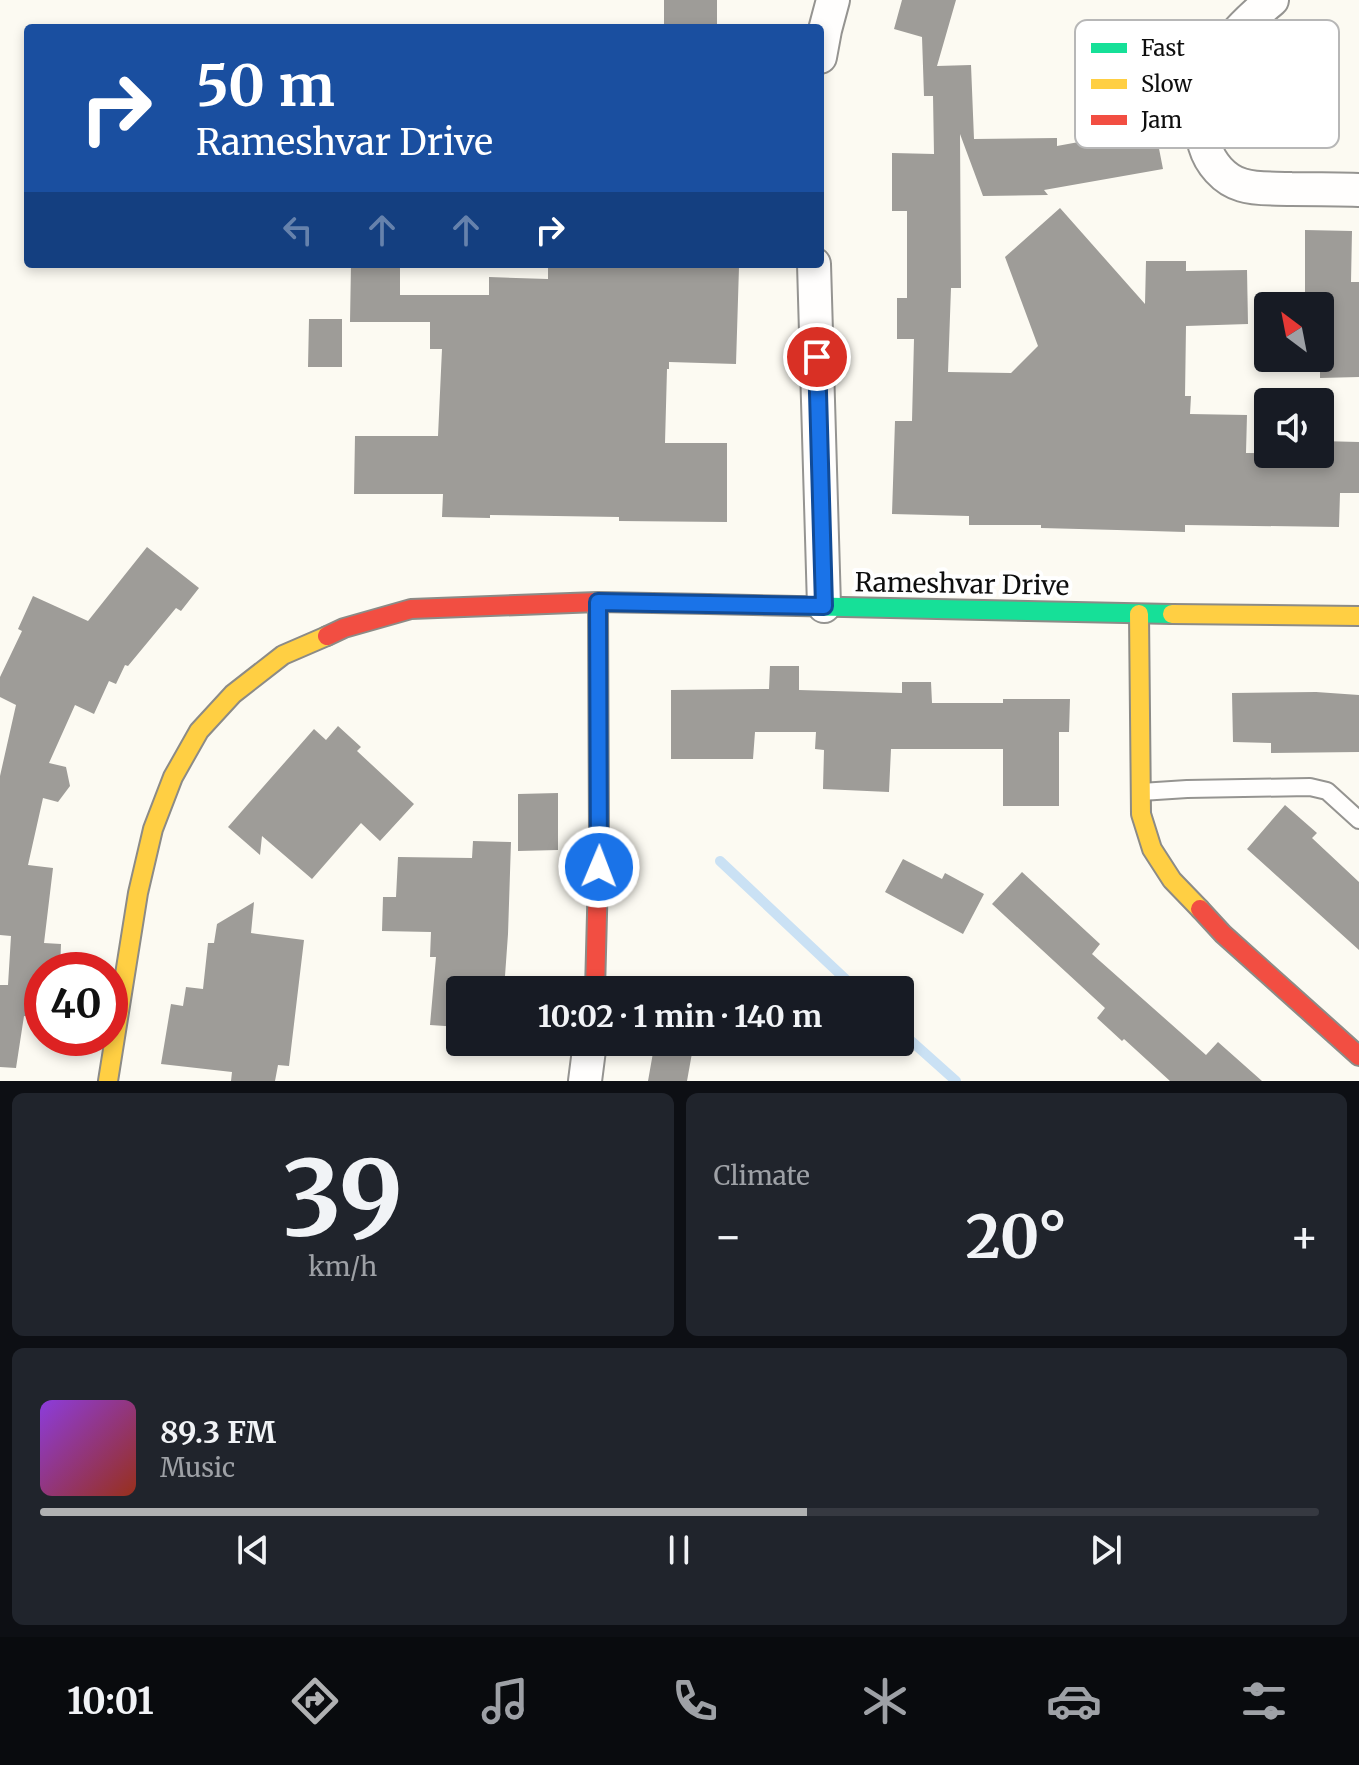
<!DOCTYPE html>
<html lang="en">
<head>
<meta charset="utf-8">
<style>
	body { margin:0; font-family:Merriweather,serif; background:#20242c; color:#f1f3f6; height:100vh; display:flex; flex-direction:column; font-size:30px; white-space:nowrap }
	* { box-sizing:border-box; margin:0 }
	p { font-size:26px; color:#9ea1a6 }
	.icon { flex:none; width:44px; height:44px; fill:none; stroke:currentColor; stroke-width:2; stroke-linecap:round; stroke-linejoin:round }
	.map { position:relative; height:1081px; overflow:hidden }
	.sheet { display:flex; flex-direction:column; gap:12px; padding:12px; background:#0d0f14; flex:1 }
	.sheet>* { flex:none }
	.top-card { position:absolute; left:24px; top:24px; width:800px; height:244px; border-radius:8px; box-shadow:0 4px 12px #0003; background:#1a4fa0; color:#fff; overflow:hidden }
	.needle { width:52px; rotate:328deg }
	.tools { position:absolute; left:1254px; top:292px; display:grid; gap:16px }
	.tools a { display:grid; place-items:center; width:80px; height:80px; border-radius:8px; background:#171b24; box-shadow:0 4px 12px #0003; font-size:40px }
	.speed { position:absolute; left:24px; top:952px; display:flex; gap:16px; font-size:40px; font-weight:700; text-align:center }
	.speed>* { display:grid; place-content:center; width:104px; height:104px; border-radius:50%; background:#171b24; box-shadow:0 4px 12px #0003; line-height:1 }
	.speed .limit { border:12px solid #d22; background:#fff; color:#111 }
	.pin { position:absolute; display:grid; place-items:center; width:68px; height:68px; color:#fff; margin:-34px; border:4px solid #fff; border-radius:50%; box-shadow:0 2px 8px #0007 }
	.me { position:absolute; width:88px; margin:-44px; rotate:1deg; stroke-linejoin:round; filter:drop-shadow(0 0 6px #0008) }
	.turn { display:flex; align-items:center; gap:28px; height:168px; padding:0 40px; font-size:36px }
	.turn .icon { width:104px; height:104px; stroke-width:2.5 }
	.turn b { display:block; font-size:56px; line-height:68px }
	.lanes { display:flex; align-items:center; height:76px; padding:0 40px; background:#0003; justify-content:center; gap:40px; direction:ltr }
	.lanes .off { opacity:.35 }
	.big { font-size:60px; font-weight:700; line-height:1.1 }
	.sheet .widget { flex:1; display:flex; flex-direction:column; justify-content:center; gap:12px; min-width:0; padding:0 28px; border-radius:12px; background:#20242c }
	.sheet .dial { align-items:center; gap:0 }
	.dial b { font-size:104px; line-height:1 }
	.song { display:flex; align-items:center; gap:24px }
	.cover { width:96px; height:96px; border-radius:12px; background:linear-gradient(135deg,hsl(270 70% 55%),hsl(10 70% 35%)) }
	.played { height:8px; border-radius:4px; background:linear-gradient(90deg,#b0b1b2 60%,#363941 60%) }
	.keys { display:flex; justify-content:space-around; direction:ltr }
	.heat { display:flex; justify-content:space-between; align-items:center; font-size:44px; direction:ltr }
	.sheet .tiles { flex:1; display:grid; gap:12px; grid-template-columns:1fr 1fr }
	.widget:last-child { grid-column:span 2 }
	.trip { position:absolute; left:446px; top:976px; width:468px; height:80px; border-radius:8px; background:#171b24; box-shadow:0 4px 12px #0003; font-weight:700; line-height:80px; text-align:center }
	.menu { display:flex; height:128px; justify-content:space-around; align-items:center; background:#090b0e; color:#9ea1a6 }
	.menu .icon { width:56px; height:56px }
	.menu .selected { color:#b0b1b2 }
	.menu b { font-size:36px; color:#f1f3f6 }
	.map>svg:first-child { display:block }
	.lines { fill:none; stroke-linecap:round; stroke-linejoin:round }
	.stream { stroke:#cae1f4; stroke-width:10 }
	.building { fill:#9e9c98 }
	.lane-casing { stroke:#959491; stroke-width:20 }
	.street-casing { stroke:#959491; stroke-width:36 }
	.fast-casing { stroke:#8c8b87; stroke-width:22 }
	.slow-casing { stroke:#8c8b87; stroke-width:22 }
	.jam-casing { stroke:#8c8b87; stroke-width:22 }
	.lane { stroke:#fffefd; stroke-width:16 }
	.street { stroke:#fffefd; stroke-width:32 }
	.fast { stroke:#16e098; stroke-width:18 }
	.slow { stroke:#ffcf43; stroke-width:18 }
	.jam { stroke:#f24e42; stroke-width:18 }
	.route-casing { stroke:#114b97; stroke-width:20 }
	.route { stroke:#1a73e8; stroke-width:14 }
	.labels { text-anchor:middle; stroke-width:8; stroke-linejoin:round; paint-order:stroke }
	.street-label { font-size:26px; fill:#0e0e0e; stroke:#fff }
	.key { fill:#fff; stroke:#b7b7b7; stroke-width:2 }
	.key-label { font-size:22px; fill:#0e0e0e }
</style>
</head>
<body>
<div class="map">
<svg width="1359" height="1081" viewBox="0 0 1359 1081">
	<rect width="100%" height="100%" fill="#fcfaf2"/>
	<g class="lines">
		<path class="stream" d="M720,861l137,129
			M900,1031l56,50"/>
	</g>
	<path class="building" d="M664,0h53v28h-53z
		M902,0h54l-19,66 34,-1 3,74 83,-1v8l98,-18 8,41 -119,21 4,5 -65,1 -23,-62 1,154h-10l-3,84 63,1 27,-27 -33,-89 55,-49 85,96 1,-43h40v10l61,-1 1,54 -62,2 -1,70h6l-1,18 57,1 -1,38 74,1v-13l39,1v51h-19l-1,34 -154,-2v7l-68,-2 -76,-2v-3h-72v-9l-77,-2 3,-93h17l2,-82h-17v-41h10v-87h-15v-58l42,1 -1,-58h-9l-2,-59 -28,-8z
		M1305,230l47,1 -1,51h8v95l-39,1v-72h-15z
		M351,264h49v31h89v-18l59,2v-14l122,-1v2l69,1 -3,97 -67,-2v7h-2l-2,74h62v79l-108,-1v-4l-129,-2v3l-48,-1 1,-23h-89l1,-58h83l4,-87h-12v-27h-80z
		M309,319h33v48h-34z
		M147,547l52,41 -18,23 -5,-3 -48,58 -3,-1 -9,19 -7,-3 -15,33 -19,-9 -26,58 17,4 4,19 -12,16 -15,-4 -15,67 25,3 -9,75 17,1 -1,26h-18v48l-18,-2 -8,52 -16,-1v-82h8l3,-49 -11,-1v-159l16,-71 -16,-8v-20l22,-46 -4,-2 15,-33 55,25z
		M770,666h29v24l103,3v-11h29l1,21h71v-4h67l-1,33h-10v74h-56v-57h-112l-2,43 -66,-3 1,-39 -9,-1 1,-17h-61l-2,27h-82v-69l98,-1z
		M1316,692l43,3v57l-88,1v-10l-38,-1 -1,-49z
		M338,726l23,21 -4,4 57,53 -34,37 -19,-18 -49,56 -50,-43 -2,19 -32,-28 86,-98 12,11z
		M558,793v57l-40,1v-57z
		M1285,805l32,28 -5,5 47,44v68l-112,-101z
		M473,841l38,1 -3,92 -4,56h-44v37l-30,-2 6,-68h-6l1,-25 -49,-1 1,-34h13l2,-40 74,1z
		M903,859l39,20 3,-6 39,21 -21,40 -78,-42z
		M1022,872l78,72 -8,10 114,101 12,-13 44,39h-92l-46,-42 -2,2 -25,-23 8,-10 -113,-104z
		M254,902l-3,31 53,7 -15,126 -11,-1 -3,16h-44l1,-9 -71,-8 10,-60 12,2 3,-19 17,2 5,-46h6l3,-19z
		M654,1047l38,6 -5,28h-39z"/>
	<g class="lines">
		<g class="lane-casing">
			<path id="lane" d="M1141,792l46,-3 123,-2 17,4 32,29"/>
		</g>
		<g class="street-casing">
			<path id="street" d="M1272,0c-45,37 -87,84 -67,146 5,17 19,34 37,39 15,5 33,3 49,4 23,0 45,0 68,1
				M820,57l5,-27 8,-30
				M814,264l10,342
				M585,1081l5,-39"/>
		</g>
		<g class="fast-casing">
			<path id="fast" d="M708,604l464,10"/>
		</g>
		<g class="slow-casing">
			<path id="slow" d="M1139,614l2,200 11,35 20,31 28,29
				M1172,614l187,2
				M108,1081l30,-188 15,-64 20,-52 26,-46 34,-37 50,-39 44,-19"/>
		</g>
		<g class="jam-casing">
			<path id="jam" d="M327,636l17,-8 67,-19 187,-7 110,2
				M1200,909l23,25 136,122
				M595,990l4,-152 -1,-236"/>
		</g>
		<use href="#lane" class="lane"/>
		<use href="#street" class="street"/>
		<use href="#fast" class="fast"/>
		<use href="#slow" class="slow"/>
		<use href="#jam" class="jam"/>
	</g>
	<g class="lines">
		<g class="route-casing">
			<path id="route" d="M599,867l-1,-265 226,4 -7,-249"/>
		</g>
		<use href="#route" class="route"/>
	</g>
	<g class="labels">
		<g class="street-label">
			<text transform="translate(962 584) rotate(1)" y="9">Rameshvar Drive</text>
		</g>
	</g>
	<rect x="1075" y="20" width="264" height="128" rx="12" class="key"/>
	<rect x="1091" y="43" width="36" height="10" fill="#16e098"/>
	<rect x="1091" y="79" width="36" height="10" fill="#ffcf43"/>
	<rect x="1091" y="115" width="36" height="10" fill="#f24e42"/>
	<g class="key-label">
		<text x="1141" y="56">Fast</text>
		<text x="1141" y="92">Slow</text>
		<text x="1141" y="128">Jam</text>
	</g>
</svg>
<div class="tools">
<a><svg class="needle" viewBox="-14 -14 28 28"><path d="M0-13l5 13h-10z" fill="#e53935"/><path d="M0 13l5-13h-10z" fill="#9ea1a6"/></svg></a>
<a><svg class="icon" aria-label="sound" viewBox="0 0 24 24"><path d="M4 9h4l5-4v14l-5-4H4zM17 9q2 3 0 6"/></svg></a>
</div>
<div class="speed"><div class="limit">40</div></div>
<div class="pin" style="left:817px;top:357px;background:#d93025"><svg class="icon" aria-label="arrive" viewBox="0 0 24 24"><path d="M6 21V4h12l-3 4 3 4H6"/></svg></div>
<svg class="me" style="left:599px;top:867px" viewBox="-20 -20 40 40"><circle r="17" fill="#1a73e8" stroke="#fff" stroke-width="3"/><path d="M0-11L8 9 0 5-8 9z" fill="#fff"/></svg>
<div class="trip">10:02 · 1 min · 140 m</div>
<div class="top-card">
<div class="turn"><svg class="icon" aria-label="right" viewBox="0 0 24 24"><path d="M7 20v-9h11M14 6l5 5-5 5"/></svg><div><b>50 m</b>Rameshvar Drive</div></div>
<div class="lanes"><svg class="icon off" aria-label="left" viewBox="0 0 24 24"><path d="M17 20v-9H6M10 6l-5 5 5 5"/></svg><svg class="icon off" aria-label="ahead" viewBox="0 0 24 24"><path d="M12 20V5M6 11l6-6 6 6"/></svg><svg class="icon off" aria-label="ahead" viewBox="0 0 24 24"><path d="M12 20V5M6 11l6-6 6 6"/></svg><svg class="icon" aria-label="right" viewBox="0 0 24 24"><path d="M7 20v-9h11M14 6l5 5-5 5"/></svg></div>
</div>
</div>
<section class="sheet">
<div class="tiles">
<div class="widget dial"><b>39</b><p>km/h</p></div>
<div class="widget"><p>Climate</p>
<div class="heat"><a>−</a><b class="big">20°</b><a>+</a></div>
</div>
<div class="widget">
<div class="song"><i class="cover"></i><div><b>89.3 FM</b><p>Music</p></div></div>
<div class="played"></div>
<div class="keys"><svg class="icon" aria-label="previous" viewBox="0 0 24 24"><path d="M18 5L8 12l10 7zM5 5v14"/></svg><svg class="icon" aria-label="pause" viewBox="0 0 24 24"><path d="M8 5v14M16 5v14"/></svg><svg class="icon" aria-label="next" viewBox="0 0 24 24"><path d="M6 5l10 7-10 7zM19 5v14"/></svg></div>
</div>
</div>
</section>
<nav class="menu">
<b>10:01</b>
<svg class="icon selected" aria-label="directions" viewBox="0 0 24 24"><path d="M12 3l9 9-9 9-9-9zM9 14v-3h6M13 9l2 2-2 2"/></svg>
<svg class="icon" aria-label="music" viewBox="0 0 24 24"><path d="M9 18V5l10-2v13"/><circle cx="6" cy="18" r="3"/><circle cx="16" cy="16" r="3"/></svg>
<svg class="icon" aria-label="phone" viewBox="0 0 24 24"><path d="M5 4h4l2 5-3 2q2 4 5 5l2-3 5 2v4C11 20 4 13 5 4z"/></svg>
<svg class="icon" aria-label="climate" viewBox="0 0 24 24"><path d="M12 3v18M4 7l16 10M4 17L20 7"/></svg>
<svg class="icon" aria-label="car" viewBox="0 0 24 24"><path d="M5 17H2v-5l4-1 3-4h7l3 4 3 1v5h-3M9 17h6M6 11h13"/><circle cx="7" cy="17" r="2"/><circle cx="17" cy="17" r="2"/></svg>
<svg class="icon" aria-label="filters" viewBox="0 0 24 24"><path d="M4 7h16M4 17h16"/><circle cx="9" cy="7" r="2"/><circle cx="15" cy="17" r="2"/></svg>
</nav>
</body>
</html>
